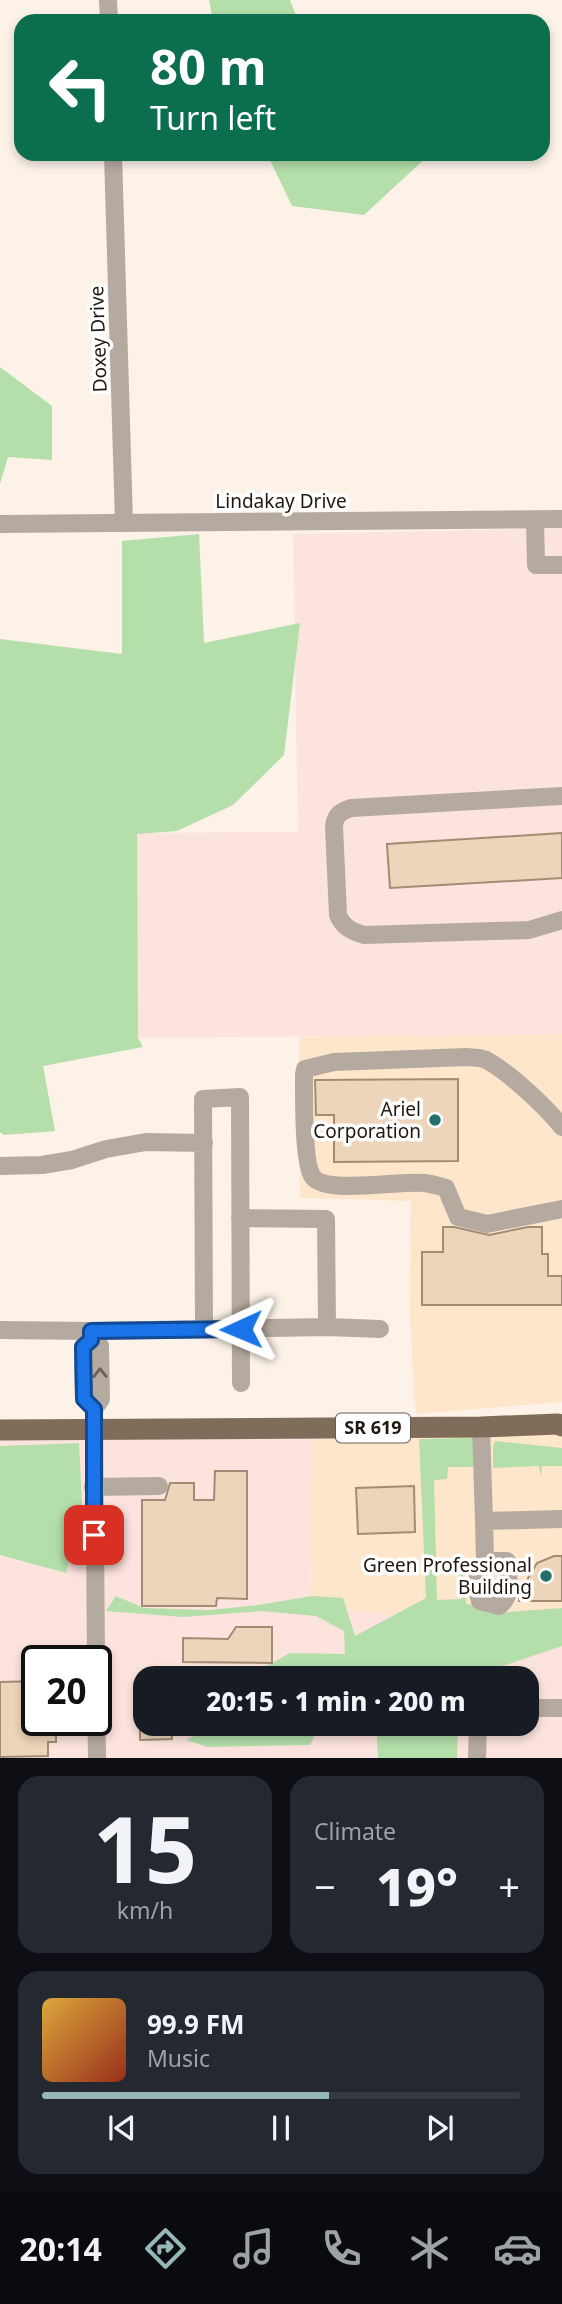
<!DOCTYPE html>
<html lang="en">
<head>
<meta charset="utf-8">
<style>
	body { margin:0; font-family:"Noto Sans",sans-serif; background:#242831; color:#f1f3f6; height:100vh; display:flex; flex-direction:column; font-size:26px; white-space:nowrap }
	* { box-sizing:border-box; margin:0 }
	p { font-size:23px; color:#9ea1a6 }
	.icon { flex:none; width:38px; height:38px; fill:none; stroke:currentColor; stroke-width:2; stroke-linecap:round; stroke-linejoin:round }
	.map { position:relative; height:1758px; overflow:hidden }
	.sheet { display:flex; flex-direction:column; gap:18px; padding:18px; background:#0d0f14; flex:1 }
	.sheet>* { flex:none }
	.guide { position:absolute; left:14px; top:14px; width:536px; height:147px; border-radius:21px; box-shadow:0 4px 10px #0003; background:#0b6e4f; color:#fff; overflow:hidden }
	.speed { position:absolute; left:21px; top:1645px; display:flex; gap:14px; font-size:35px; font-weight:700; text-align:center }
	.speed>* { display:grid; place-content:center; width:91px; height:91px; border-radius:50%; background:#171b24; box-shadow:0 4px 10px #0003; line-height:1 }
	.speed .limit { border:4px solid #111; border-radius:10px; background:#fff; color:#111 }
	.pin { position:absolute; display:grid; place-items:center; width:60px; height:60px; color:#fff; margin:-30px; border-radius:14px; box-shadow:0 4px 10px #0006 }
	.me { position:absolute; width:77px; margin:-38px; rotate:269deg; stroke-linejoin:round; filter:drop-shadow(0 0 5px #0008) }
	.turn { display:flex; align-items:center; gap:24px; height:147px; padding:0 21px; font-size:32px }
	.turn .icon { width:91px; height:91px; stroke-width:2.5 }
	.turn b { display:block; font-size:49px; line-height:60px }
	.big { font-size:52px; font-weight:800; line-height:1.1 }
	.sheet .card { flex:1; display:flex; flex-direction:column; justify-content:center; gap:10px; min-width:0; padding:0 24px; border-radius:21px; background:#242831 }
	.sheet .dial { align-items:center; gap:0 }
	.dial b { font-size:91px; line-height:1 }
	.song { display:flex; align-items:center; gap:21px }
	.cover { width:84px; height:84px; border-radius:10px; background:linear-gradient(135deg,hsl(40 70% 55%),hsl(10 70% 35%)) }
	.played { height:7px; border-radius:4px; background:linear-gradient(90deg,#95b8b7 60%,#363941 60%) }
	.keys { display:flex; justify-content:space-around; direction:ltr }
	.heat { display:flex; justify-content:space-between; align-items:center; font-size:38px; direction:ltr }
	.sheet .tiles { flex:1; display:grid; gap:18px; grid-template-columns:1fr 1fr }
	.card:last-child { grid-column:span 2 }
	.trip { position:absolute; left:133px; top:1666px; width:406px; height:70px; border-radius:21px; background:#171b24; box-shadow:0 4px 10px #0003; font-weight:800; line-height:70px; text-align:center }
	.tabs { display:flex; height:112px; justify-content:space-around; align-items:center; background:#090b0e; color:#9ea1a6 }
	.tabs .icon { width:49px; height:49px }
	.tabs .active { color:#95b8b7 }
	.tabs b { font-size:32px; color:#f1f3f6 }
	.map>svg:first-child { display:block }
	.built { fill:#fee6cd }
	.industrial { fill:#fde3dd; fill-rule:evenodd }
	.green { fill:#b4deaa }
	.building { fill:#edd5bb; stroke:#a28c74; stroke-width:2 }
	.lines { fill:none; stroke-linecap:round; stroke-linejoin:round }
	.minor { stroke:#b5aa9f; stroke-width:18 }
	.major { stroke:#7f6d5a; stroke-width:21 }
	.oneway { stroke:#6a6157 }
	.route-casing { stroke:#114b97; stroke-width:18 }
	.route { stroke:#1a73e8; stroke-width:12 }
	.poi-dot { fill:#256f6b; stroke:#fff; stroke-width:2.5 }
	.labels { text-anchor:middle; stroke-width:7; stroke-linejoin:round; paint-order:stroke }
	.shield { fill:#fff; stroke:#635d57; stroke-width:2 }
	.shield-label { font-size:18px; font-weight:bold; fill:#20180f }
	.street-label { font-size:19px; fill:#20180f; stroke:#fff }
	.poi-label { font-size:19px; fill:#20180f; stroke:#fff; text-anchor:end }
</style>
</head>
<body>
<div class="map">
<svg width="562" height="1758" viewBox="0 0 562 1758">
	<rect width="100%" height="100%" fill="#fcf2e8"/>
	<path class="built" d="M562,1034v368l-145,12 -3,-15 -4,-91 1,-107 -111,-3 -1,-161z
		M562,1426v190l-135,5 -117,-17 3,-176z"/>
	<path class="industrial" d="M562,528v506l-424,4 -2,-205 162,-1 -5,-298z
		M313,1428l-3,176 117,17 135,-5v142h-562v-328zM37,1661h59v59h-59zM145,1678h382v46h-382z"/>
	<path class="green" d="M209,0h81l8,21h-85z
		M267,154h163l-66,61 -72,-9z
		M0,367l52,39v54l-44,-3 -8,27z
		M199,534l5,109 96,-20 -16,132 -51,50 -56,26 -40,3 1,204 5,9 -100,19 12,65 -51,4 -4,-3v-493l122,15v-113z
		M472,1438l7,9 -2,20h-29l-1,12 -13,1 3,120 24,-1 -1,-32 4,-1 2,38 9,1 20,8 67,-5v38l-95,32h-93l-1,-5 -9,5h-150l1,-5 33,3 42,-23 55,1 -1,-23 -28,-15 -55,-5 -78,6 -77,-6 10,-15 28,12 65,2 49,-5 54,-9 31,2 12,38 71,-38 -7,-159z
		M495,1441l67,7v18h-20l-1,11 -2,-11 -46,2v-20z
		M79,1443l3,60 -16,70 -66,-18v-109z
		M211,1724h109l-10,21 -102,2 -22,-7 24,-13z
		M376,1724h82l-1,34h-79z"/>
	<path class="building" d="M562,833v45l-172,10 -3,-44z
		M458,1079v82l-124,1v-47h-18l-1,-35z
		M443,1227h11l35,8 39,-8h14v27h6v22h14v29h-140v-53h21z
		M215,1471h32v128l-30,-1 -1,8h-74v-106h23l5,-17h24v17h20z
		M414,1486l1,46 -57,2 -2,-46z
		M554,1556h8v45h-43l1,-16h8v-7l9,-15z
		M236,1627h36v36l-89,-1v-24l45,1z
		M37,1681v39h4l1,6h14v16h-8v14l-48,1v-75z
		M140,1724h31l1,15 -32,1z"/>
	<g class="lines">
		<path class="minor" d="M108,0l1,21
			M113,154l11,369
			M535,520l1,45h26
			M0,524l562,-5
			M562,796l-211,12c-11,4 -15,6 -17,18l4,89c5,12 13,16 26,20l165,-5 33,-10
			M562,1127c-16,-20 -51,-53 -74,-66 -6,-4 -15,-3 -22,-4l-132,5 -29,7 -1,6c0,19 -1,90 9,102 13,18 89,3 112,6 7,1 14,3 21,5l12,29 29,7 75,-15
			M0,1166l42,-1 30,-5 34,-11 40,-7 58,1
			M240,1218l86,1 1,108
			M204,1329l-1,-230 37,-2 1,286
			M0,1330l91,1v9l9,6 1,53 -7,10 2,252
			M91,1331l236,-4 53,2
			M91,1340l-8,7 1,52 10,10
			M481,1427l3,94 78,-2
			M93,1487l66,-1
			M484,1521l1,40 -7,12 -1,17 3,11 19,5c14,-10 9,-29 8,-45h-22
			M96,1683l1,75
			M527,1708h35
			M477,1758l1,-34"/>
		<path class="major" d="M0,1430l481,-3 77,-3 4,2"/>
	</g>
	<defs><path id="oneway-chevron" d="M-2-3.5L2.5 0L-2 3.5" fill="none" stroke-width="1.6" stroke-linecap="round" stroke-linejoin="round" transform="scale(1.75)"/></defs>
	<use class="oneway" href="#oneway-chevron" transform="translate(100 1373) rotate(-91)"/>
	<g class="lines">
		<g class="route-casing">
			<path id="route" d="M94,1535v-126l-10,-10 -1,-52 8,-7v-9l150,-2"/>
		</g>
		<use href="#route" class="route"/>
	</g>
	<g class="poi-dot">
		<circle cx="435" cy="1120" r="7"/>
		<circle cx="546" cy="1576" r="7"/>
	</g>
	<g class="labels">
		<rect class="shield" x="336" y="1413.5" width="74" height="29" rx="5"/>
		<g class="shield-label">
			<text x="373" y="1434">SR 619</text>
		</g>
		<g class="street-label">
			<text transform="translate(98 339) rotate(-92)" y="7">Doxey Drive</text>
			<text x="281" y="508">Lindakay Drive</text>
		</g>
		<g class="poi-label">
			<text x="421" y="1116">Ariel<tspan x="421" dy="22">Corporation</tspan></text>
			<text x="532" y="1572">Green Professional<tspan x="532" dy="22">Building</tspan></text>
		</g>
	</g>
</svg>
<div class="speed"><div class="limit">20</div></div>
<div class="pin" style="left:94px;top:1535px;background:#d93025"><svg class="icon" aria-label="arrive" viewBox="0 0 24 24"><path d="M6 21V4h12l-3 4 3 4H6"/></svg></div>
<svg class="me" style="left:241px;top:1329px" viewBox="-20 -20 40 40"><path d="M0-17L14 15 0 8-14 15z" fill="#1a73e8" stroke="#fff" stroke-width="4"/></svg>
<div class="trip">20:15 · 1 min · 200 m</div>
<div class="guide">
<div class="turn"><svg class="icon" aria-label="left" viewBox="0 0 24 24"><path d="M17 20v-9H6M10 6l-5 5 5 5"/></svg><div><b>80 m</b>Turn left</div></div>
</div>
</div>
<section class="sheet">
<div class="tiles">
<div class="card dial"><b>15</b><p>km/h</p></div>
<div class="card"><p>Climate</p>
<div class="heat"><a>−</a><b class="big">19°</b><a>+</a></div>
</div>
<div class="card">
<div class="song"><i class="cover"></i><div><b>99.9 FM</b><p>Music</p></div></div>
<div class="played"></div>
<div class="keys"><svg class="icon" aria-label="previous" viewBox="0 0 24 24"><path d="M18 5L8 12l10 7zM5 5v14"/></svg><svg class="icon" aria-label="pause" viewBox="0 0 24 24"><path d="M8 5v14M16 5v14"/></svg><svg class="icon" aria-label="next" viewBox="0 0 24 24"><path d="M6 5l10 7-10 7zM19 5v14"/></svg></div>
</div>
</div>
</section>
<nav class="tabs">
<b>20:14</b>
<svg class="icon active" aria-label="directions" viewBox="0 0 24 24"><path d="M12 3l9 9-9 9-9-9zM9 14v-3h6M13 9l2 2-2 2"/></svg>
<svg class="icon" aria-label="music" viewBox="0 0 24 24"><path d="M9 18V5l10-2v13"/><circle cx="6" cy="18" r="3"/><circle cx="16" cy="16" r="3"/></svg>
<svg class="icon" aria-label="phone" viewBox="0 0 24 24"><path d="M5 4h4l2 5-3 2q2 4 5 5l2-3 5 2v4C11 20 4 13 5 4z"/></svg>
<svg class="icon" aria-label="climate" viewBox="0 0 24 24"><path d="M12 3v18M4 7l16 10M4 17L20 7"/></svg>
<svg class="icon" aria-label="car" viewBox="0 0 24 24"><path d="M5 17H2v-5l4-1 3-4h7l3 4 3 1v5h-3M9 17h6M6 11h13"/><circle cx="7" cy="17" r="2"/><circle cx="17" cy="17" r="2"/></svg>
</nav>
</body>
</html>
